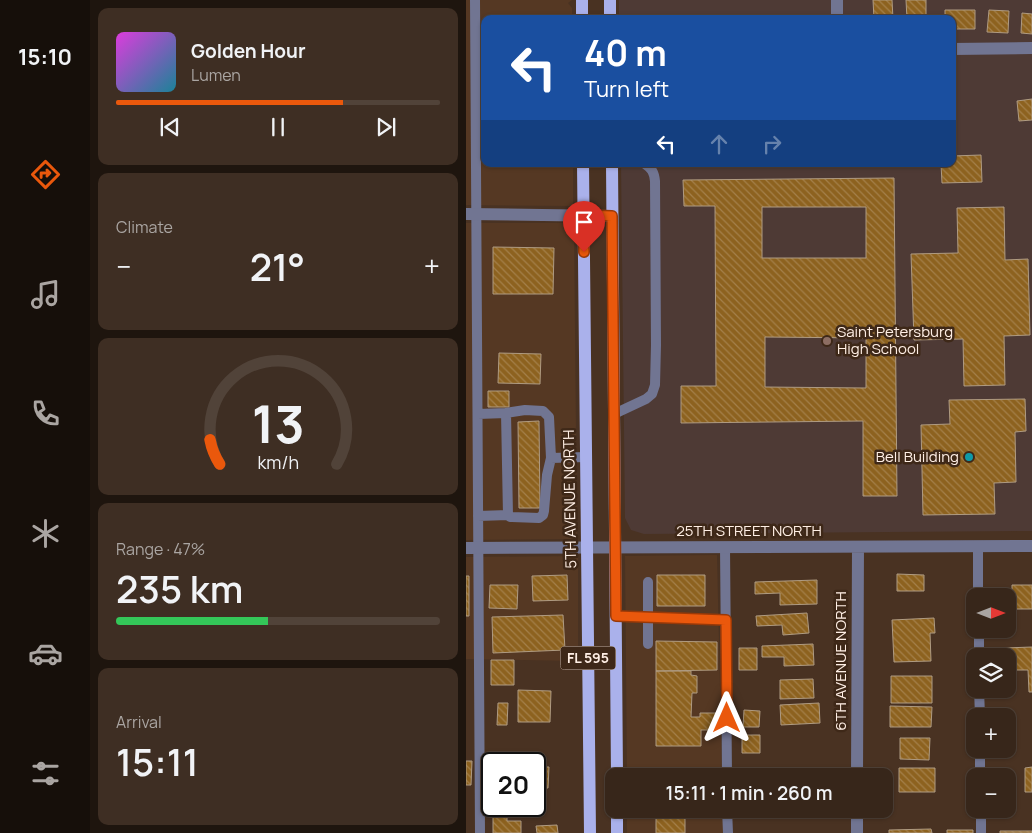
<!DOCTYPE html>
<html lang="en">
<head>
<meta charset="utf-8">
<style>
	body { margin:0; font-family:Manrope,sans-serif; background:#3e2e23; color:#f1f3f6; height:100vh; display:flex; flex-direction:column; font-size:19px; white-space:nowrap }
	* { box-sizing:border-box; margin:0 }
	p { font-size:16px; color:#aaa5a2 }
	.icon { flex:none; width:28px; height:28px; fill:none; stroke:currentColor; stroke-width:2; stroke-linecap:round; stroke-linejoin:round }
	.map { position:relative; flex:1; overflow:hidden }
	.drawer { display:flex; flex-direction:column; gap:8px; padding:8px; background:#1e150e; width:376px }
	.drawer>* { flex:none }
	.hud { position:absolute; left:15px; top:15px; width:475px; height:152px; border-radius:10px; box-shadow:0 1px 4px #0004,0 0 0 1px #514339; background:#1a4fa0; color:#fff; overflow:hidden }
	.needle { width:32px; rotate:90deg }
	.controls { position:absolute; left:500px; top:588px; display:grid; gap:10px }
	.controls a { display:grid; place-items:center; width:50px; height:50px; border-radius:10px; background:#37261a; box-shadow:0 1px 4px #0004,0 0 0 1px #514339; font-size:25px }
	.speed { position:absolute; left:15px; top:752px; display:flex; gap:10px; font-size:25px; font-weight:700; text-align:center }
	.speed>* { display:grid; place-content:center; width:65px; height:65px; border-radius:50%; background:#37261a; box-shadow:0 1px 4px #0004,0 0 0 1px #514339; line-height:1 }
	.speed .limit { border:2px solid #111; border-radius:8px; background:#fff; color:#111 }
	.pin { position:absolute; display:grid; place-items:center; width:42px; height:42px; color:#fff; margin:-51px -21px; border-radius:50% 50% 50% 0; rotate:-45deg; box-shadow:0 0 5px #0007 }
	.pin .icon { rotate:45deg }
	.me { position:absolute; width:55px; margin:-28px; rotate:0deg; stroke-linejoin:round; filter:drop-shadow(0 0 4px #0008) }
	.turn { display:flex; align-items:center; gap:18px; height:105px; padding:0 20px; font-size:22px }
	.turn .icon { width:65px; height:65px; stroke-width:2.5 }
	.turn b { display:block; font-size:35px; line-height:42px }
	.lanes { display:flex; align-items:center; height:48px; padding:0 20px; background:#0003; justify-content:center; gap:25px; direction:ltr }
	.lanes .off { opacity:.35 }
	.big { font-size:38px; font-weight:600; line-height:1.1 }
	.drawer .card { flex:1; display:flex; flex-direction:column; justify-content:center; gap:8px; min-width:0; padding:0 18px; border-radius:10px; background:#3e2e23 }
	.drawer .dial { align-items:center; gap:0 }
	.dial svg { height:130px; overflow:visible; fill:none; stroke:#514339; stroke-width:7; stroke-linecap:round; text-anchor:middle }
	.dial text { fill:#f1f3f6; stroke:none }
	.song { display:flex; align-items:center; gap:15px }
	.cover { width:60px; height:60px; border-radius:8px; background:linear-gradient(135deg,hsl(300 70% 55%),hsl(190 70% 35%)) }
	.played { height:5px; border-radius:2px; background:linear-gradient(90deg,#ea580c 70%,#514339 70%) }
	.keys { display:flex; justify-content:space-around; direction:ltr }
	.heat { display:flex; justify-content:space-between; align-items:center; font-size:28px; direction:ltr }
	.charge { height:8px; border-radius:4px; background:linear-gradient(90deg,#34c759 47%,#514339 0) }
	.trip { position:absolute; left:139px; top:768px; width:288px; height:50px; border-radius:10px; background:#37261a; box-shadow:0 1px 4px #0004,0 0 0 1px #514339; font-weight:600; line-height:50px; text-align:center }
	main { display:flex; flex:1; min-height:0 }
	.menu { display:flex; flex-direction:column; width:90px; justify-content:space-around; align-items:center; background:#160f0a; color:#aaa5a2 }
	.menu .icon { width:35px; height:35px }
	.menu .on { color:#ea580c }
	.menu b { font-size:22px; color:#f1f3f6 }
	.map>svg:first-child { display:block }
	.built { fill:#553823 }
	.education { fill:#4e3a35 }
	.building { fill:url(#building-back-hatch); stroke:#af9b82; fill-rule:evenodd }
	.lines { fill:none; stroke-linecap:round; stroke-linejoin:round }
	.service { stroke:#717592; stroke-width:10 }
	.minor { stroke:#717592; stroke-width:12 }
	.primary { stroke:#aab1eb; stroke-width:12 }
	.route-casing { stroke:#983908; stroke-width:12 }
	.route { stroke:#ea580c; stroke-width:9 }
	.education-dot { fill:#8d6e63; stroke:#3e2818; stroke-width:2 }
	.culture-dot { fill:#0f9aa8; stroke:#3e2818; stroke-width:2 }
	.labels { text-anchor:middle; stroke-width:5; stroke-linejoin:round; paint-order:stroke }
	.shield { fill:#3e2818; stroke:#c5b3a8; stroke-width:1 }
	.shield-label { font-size:14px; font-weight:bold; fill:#ffefe5 }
	.poi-label { font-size:15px; fill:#ffefe5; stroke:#3e2818; text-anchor:start }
	.street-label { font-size:15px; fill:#ffefe5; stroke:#3e2818 }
</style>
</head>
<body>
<main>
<nav class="menu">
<b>15:10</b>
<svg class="icon on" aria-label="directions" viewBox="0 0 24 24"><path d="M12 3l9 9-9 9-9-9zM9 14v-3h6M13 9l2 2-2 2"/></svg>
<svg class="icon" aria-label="music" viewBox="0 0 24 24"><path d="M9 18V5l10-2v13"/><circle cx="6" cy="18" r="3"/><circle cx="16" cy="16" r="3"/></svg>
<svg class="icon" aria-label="phone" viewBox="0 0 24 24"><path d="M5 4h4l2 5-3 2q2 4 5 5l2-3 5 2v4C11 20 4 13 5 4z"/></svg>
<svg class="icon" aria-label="climate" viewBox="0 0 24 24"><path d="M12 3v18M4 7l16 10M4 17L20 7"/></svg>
<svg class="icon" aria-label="car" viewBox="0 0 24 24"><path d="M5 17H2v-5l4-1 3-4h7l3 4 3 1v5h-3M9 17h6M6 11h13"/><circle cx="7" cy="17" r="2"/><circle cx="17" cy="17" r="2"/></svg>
<svg class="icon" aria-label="filters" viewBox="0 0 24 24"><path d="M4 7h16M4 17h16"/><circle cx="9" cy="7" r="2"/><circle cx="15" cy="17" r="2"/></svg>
</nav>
<section class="drawer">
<div class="card">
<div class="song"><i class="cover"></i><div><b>Golden Hour</b><p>Lumen</p></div></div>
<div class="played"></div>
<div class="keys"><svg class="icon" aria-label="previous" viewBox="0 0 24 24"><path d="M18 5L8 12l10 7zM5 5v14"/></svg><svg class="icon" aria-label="pause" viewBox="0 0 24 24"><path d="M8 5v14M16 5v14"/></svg><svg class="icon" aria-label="next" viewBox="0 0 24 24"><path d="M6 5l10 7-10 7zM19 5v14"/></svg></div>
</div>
<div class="card"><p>Climate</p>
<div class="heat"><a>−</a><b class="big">21°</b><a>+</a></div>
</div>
<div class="card dial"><svg viewBox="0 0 100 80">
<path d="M14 69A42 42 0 1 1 86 69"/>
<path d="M14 69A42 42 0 0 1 8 54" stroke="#ea580c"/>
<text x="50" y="56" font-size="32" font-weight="700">13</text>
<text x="50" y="72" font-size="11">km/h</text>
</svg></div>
<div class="card"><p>Range · 47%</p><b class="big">235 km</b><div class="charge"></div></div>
<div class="card"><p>Arrival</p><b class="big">15:11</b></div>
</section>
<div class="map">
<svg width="566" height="833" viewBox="0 0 566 833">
	<defs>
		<pattern id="building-back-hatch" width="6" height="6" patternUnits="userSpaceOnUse" patternTransform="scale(1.25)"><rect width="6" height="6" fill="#8d621f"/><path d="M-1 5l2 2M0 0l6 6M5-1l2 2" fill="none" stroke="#a4804a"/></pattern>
	</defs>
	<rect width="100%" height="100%" fill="#493222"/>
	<path class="built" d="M0,0h106l-4,3 4,5v11h-87v145h88v42l-107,-1z
		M0,223h108l3,316 -111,1z
		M251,555l5,221h-95l-2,-220z
		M112,556v105l-112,-2v-102z
		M161,809h96l1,24h-97z"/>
	<path class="education" d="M153,0h413v531l-388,3 -13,-4 -6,-12 -4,-354h331v-145h-333z"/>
	<path class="building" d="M407,0h19l1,19h-19z
		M440,0h20v19h-19z
		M479,10h30v19h-23v-10h-7z
		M523,10l20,1 -1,22 -21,-1z
		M556,13l10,1v20l-11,-1z
		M566,99v21l-13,1 -2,-20z
		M515,155l1,27 -40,1 -1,-19h11v-8z
		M428,178l3,318h-34v-75l-182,2v-37h35l-1,-180h-31l-1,-26zM296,207h104v51h-104zM299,337l101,1v50l-101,-1z
		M538,207l1,53 23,-1 2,76 -26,1 1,49 -41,1 -1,-47 -49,1 -3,-86 47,-1 -1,-45z
		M27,247l61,1 -1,46h-60z
		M33,353l42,1 -1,30 -42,-1z
		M22,391h21v16h-21z
		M559,399l1,32 -11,1 1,50 -22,1 1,31 -72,1 -2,-90 29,-1 -1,-24z
		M73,421l1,87h-21l-1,-86z
		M431,574l27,1v16h-27z
		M101,575l1,25 -35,1 -1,-25z
		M191,575h48v31h-48z
		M0,576h3v40h-3z
		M351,580v24l-37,1v-12l-25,1v-12z
		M24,585h28l-1,24 -28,-1z
		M546,585h20v24h-20z
		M341,613l2,20 -26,2 -1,-10 -25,1 -1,-10z
		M97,615l2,35 -72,3 -1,-36z
		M468,618l1,15h-5l1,28 -37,1 -2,-42z
		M190,641l61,1v28l-61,1z
		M347,644l1,21 -30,1v-9h-22v-11z
		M566,647v45h-3l-1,-22h-21v-14h-2v-8z
		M273,648h18v22h-18z
		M25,660h23v25h-23z
		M190,671h35v4l6,1v17h-5l-1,24h9v-4h20v17h-19v16h-45z
		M425,676h41v27h-41z
		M347,679l1,19 -34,1v-19z
		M52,690l33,1 -1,31h-32z
		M32,703h10l-1,22h-10z
		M353,703l1,20 -39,2 -1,-20z
		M424,706l42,1 -1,20h-41z
		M278,710l16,1 -1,16h-16z
		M276,735h18v18h-18z
		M434,738h30l-1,22 -29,-1z
		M0,761h6l-1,24h-5z
		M46,762v2h-20v28h-7l-2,-28z
		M69,767h14l-1,21h-13z
		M566,767v25h-7v-24z
		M433,768h36v24h-36z
		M27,806h14v15h14v12h-28z
		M190,809h29v24h-29z
		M91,825l1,8h-21l-1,-7z
		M465,829l1,4h-43v-3z
		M481,830h26v3h-26z
		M534,831h32v2h-32z"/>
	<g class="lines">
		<path class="service" d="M9,0l5,833
			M59,410l18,1 6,6 2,41 -4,17 -3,36 -1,4 -4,3 -27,-1h-2l-2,-2 -2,-102z
			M12,414l28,-1
			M148,414l32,-15 6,-5 3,-9 1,-40 -1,-164c-1,-9 -3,-12 -10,-17
			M85,458l35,-1
			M12,516l30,-1
			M512,546v50
			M259,547l2,229
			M182,582v62
			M150,616l110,4
			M513,629v27
			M513,689l1,27
			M514,749v27
			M261,809l1,24
			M515,809v24"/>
		<path class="minor" d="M371,0v19
			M486,49l80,-1
			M0,214l146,2
			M0,548l566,-2
			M391,776l1,-229
			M391,833v-24"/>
		<path class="primary" d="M116,0v19
			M144,0v19
			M117,164l7,669
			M146,164l5,612
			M151,809v24"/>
	</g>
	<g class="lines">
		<g class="route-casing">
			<path id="route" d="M118,252l-1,-37 29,1 4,400 110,4 1,98"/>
		</g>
		<use href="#route" class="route"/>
	</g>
	<circle class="education-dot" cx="361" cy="341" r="5"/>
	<circle class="culture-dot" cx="503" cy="457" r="5"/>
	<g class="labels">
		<rect class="shield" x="94.5" y="646.5" width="55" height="23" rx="4"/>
		<g class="shield-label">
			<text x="122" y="663">FL 595</text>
		</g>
		<g class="poi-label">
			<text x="371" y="337">Saint Petersburg<tspan x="371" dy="17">High School</tspan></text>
			<text x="493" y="462" text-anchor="end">Bell Building</text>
		</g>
		<g class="street-label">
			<text transform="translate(104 499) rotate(-91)" y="5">5TH AVENUE NORTH</text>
			<text x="283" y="536">25TH STREET NORTH</text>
			<text transform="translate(375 661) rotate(-90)" y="5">6TH AVENUE NORTH</text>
		</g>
	</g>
</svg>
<div class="controls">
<a><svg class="needle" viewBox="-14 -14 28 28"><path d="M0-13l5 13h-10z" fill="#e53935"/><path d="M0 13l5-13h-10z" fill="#aaa5a2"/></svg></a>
<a><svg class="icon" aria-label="layers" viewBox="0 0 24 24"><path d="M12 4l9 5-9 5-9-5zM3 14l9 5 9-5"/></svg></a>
<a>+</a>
<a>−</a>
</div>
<div class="speed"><div class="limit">20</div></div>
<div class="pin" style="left:118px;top:252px;background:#d93025"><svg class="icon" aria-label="arrive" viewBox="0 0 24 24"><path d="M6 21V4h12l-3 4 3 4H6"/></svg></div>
<svg class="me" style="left:261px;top:718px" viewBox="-20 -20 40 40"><path d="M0-17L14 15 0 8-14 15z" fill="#ea580c" stroke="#fff" stroke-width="4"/></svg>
<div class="trip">15:11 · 1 min · 260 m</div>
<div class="hud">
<div class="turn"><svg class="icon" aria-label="left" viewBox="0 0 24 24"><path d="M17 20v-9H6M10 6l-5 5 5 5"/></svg><div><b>40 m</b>Turn left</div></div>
<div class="lanes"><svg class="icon" aria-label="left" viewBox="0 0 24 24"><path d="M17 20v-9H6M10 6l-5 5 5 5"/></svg><svg class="icon off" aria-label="ahead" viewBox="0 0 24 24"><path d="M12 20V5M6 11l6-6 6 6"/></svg><svg class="icon off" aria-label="right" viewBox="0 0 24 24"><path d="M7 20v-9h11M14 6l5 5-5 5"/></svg></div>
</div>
</div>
</main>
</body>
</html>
